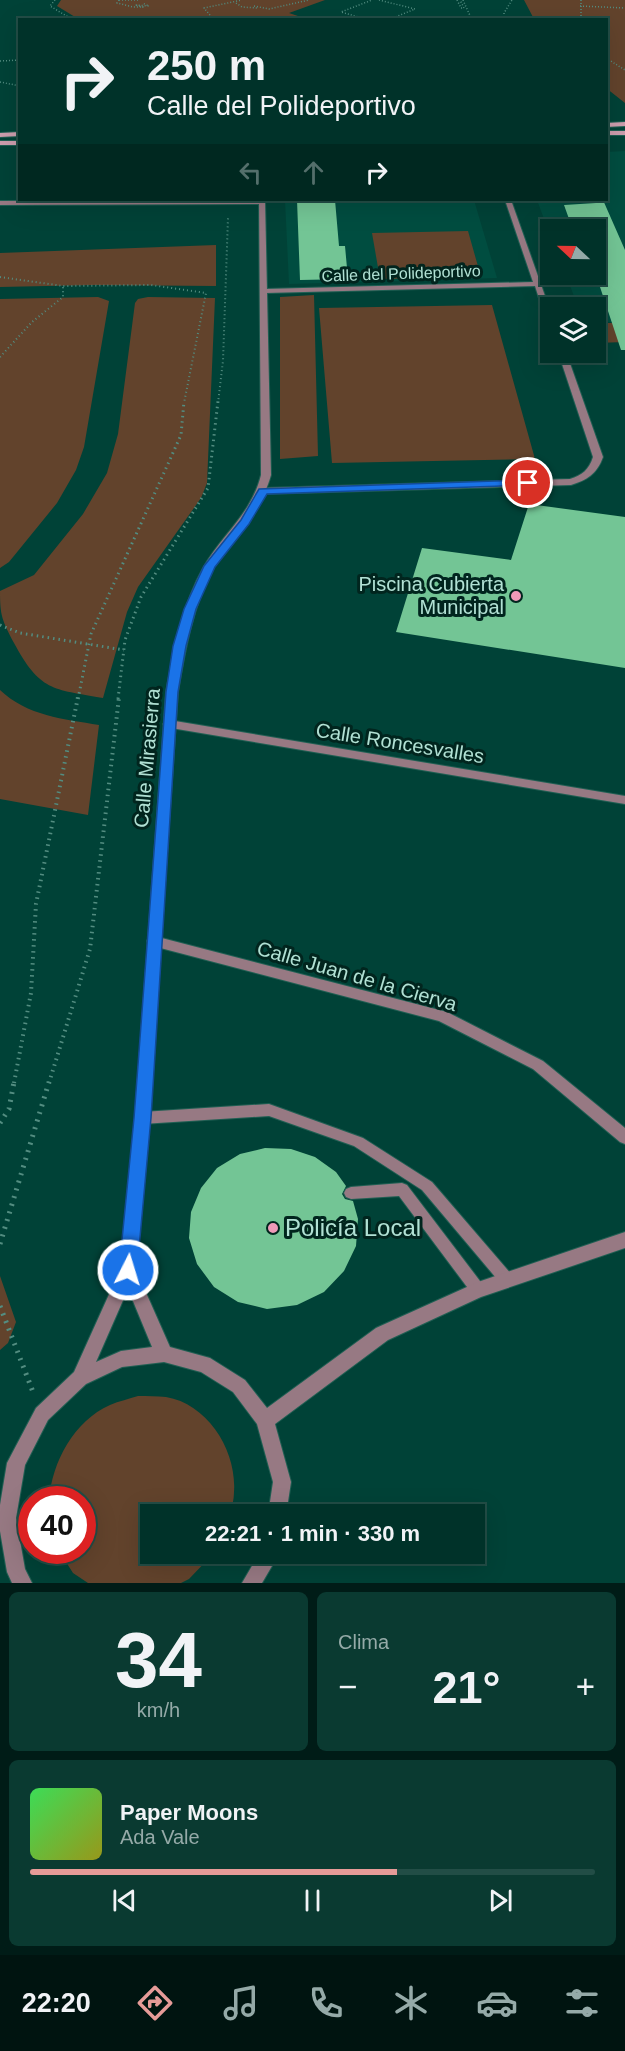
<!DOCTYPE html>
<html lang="es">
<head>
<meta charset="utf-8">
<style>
	body { margin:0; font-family:Helvetica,sans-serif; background:#0a3a31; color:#f1f3f6; height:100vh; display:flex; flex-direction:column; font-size:22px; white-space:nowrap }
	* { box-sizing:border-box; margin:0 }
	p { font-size:20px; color:#95aaa8 }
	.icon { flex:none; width:33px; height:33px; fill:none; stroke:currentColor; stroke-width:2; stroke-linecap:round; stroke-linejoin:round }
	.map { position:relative; height:1583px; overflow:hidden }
	.sheet { display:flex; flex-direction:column; gap:9px; padding:9px; background:#001c17; flex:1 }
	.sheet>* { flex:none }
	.top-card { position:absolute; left:18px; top:18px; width:590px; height:183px; border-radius:0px; box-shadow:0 6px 24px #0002,0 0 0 2px #224d46; background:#003229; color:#f1f3f6; overflow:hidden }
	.needle { width:39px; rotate:292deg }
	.buttons { position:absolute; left:540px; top:219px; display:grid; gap:12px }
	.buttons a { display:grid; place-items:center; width:66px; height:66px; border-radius:0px; background:#003229; box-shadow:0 6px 24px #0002,0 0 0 2px #224d46; font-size:30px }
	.speed { position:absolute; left:18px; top:1486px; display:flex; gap:12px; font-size:30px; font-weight:700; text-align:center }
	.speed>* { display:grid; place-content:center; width:78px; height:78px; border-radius:50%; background:#003229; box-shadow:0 6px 24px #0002,0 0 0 2px #224d46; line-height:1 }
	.speed .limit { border:9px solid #d22; background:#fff; color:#111 }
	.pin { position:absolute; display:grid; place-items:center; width:51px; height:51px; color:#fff; margin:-26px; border:3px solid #fff; border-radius:50%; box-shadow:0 2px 6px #0007 }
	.me { position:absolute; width:66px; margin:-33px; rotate:5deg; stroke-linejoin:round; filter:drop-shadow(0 0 4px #0008) }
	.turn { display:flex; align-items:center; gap:21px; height:126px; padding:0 30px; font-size:27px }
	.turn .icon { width:78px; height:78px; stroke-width:2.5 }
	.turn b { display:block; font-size:42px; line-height:51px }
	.lanes { display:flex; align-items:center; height:57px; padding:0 30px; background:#0003; justify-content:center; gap:30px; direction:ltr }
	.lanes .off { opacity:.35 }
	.big { font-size:45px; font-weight:800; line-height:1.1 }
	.sheet .widget { flex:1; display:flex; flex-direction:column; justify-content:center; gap:9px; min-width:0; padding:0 21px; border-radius:9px; background:#0a3a31 }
	.sheet .dial { align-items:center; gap:0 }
	.dial b { font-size:78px; line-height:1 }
	.song { display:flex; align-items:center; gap:18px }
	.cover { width:72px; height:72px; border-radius:9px; background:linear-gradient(135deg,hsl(130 70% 55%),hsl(60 70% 35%)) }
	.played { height:6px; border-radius:3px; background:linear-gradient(90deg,#e69b98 65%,#224d46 65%) }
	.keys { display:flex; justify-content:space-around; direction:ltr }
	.heat { display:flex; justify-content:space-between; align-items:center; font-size:33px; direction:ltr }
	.sheet .tiles { flex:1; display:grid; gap:9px; grid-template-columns:1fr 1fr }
	.widget:last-child { grid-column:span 2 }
	.trip { position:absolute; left:140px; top:1504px; width:345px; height:60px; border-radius:0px; background:#003229; box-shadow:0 6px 24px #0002,0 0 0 2px #224d46; font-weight:800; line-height:60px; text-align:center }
	.dock { display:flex; height:96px; justify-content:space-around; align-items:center; background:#001410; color:#95aaa8 }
	.dock .icon { width:42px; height:42px }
	.dock .active { color:#e69b98 }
	.dock b { font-size:27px; color:#f1f3f6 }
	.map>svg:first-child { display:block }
	.built { fill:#004d40 }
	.green { fill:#62432c }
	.building { fill:#73c595 }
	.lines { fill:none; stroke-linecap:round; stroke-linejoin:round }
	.service-casing { stroke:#205f53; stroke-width:2 }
	.minor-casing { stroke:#205f53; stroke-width:2 }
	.tertiary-casing { stroke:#205f53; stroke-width:2 }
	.secondary-casing { stroke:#205f53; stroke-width:2 }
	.path-far4 { stroke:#538d81; stroke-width:1.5; stroke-dasharray:1 2; stroke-linecap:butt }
	.path-far3 { stroke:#538d81; stroke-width:2; stroke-dasharray:1 3; stroke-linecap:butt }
	.path-far2 { stroke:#538d81; stroke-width:3; stroke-dasharray:1.5 4; stroke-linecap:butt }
	.path-far1 { stroke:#538d81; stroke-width:4; stroke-dasharray:1.5 4.5; stroke-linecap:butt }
	.path { stroke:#538d81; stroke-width:5; stroke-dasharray:2 6; stroke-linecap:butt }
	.service { fill:#977983; fill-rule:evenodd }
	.minor { fill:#977983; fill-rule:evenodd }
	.tertiary { fill:#977983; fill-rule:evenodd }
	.secondary { fill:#cc9dad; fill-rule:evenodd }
	.route { fill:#1a73e8; stroke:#114b97; stroke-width:1.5 }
	.poi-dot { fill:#ef9ab8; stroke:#01251e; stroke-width:2 }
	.labels { text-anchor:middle; stroke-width:6; stroke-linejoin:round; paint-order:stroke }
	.far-street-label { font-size:16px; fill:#b1e1d4; stroke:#01251e }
	.poi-label { font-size:20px; fill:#b1e1d4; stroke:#01251e; text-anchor:end }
	.street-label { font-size:20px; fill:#b1e1d4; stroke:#01251e }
	.near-poi-label { font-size:24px; fill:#b1e1d4; stroke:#01251e; text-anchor:start }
</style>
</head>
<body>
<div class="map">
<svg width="625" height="1583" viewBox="0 0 625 1583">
	<rect width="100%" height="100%" fill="#004237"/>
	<path class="built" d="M625,151v171h-29v-14l-18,-1 -12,-32 30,-1v-44h-46v5l-13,-35h69v-48z
		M285,200h189l23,78 -208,6z"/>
	<path class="green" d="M61,0h264l-36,13 18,6 -227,1 -23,-14z
		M524,0h101v103l-19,-15v-68l-72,-1z
		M468,231l13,46 -101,2 -8,-46z
		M216,245v41l-122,-1 -94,2v-34z
		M314,295l4,161 -38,3v-162z
		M98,297l11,4 -25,146 -8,23 -19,33 -48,59 -9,6v-269z
		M148,297l67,1 -8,185 -6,15 -63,89 -11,25 -24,86c-51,-9 -63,-7 -89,-55 -12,-23 -14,-27 -14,-52l34,-16 49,-61 24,-41 11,-39 17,-131 3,-4z
		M492,305l43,154 -203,4 -13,-155z
		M596,323h29v19l-29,1z
		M0,690c27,26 64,29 99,35l-11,90 -88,-16z
		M0,1276l16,46 -8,21 -8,7z
		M138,1396c9,0 19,0 28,1 42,7 71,54 68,95 0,7 -2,15 -4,23h-80v39h63l-24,25 -8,4h-93l-15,-10 -14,-22h23v-51h-33c3,-38 25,-79 61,-95 9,-4 19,-6 28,-9z"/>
	<path class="building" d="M297,200h38l4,46h6l3,33 -48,1z
		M596,200h7l22,50v100h-4l-25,-75v-45h-23l-9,-25 32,-2z
		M529,504l96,13v151l-229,-36 26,-84 89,12z
		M265,1148l26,1 24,8 21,15 10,14 -4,8 3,5 8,2 5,18 -2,27 -12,25 -20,21 -27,13 -30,4 -29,-7 -24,-15 -17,-23 -8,-26 2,-26 10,-24 16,-20 23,-14z"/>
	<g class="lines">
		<g class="service-casing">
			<path id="service" d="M0,201l262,-1 3,2 -3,2 -262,1z
				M269,1104l94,34 69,44 80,93 2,5 -2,5 -5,2 -5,-2 -80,-95 -68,-44 -85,-30 -127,8 -5,-2 -1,-4 1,-4 5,-2z
				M402,1183l5,2 76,100 2,5 -2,5 -5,2 -5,-2 -74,-99 -48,3 -5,-2 -2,-4 2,-4 5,-2z"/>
		</g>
		<g class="minor-casing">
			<path id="minor" d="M505,200h6l39,110v12l-4,-2 -11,-34 -270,7 -4,-2 4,-2 268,-7z
				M558,352h8l37,105c-6,17 -16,23 -32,28l-308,9 -5,-3 5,-3 307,-9c12,-4 19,-9 23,-22z
				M169,720l456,76v8l-460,-77 -2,-3z
				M154,936l293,76 96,49 82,67v16l-5,-2 -87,-73 -94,-48 -290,-76 -2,-4 2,-4z"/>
		</g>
		<g class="tertiary-casing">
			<path id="tertiary" d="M259,200h6l6,275c-11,40 -40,59 -58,93 -20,38 -28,82 -35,124l-29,426 -13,152 34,77 40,11 35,22 22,28 109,-80 102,-46 147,-50v16l-144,49 -93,43 -113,84 16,58 -5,33h-18l5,-33 -16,-58 -24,-32 -32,-20 -37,-10 -42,5 -36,17 -38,36 -23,45 -9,53 9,51 7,14h-20l-5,-11 -7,-41v-26l7,-42 29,-55 38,-36 46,-102 15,-152 31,-426c8,-42 16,-86 37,-124 19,-34 48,-53 58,-93zM128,1289l24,58 -31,4 -25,11z
				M259,1554h20l-17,29h-20z"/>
		</g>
		<g class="secondary-casing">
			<path id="secondary" d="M625,122v4l-19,1v-4z
				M606,131h19v4h-19z
				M20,132v4l-20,1v-4z
				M0,141h20v4h-20z"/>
		</g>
		<path class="path-far4" d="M55,0l-5,6 23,14
			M119,0l-2,3 16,4h10l-8,-2 14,1 -7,-3
			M119,0h19
			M379,0l36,9 -27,11
			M457,0l4,8h3l-4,-8
			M463,0l9,20
			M581,0v20
			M236,3l6,4 15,1
			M254,6l15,3 40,-9
			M580,6l45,2
			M210,15l-6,-7 38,-8
			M369,20l-28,-8 31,-12
			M504,20v-7l8,-13
			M606,58l19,12
			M0,61l20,-1
			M0,82l20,4"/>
		<path class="path-far3" d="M0,277l63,9 88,-1 55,8 -22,110
			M0,357l32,-35 31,-25v-11
			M218,403l5,-42 5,-143"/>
		<path class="path-far2" d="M0,625l20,8 104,17
			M78,699l13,-65 90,-199 3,-34
			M118,699l7,-59 16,-43 67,-109 10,-87"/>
		<path class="path-far1" d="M14,1083l17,-90 5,-89 42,-207
			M49,1083l41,-134 29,-252"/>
		<path class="path" d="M0,1123l9,-14 5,-27
			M0,1244l49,-162
			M0,1306l33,86"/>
		<use href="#service" class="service"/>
		<use href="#minor" class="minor"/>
		<use href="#tertiary" class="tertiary"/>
		<use href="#secondary" class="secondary"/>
	</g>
	<path class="route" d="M528,480l4,1v4l-265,9 -18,30 -34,43 -19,42 -10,37 -8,46 -27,426 -14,152 -2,7 -7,2 -6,-2 -3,-7 15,-152 32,-426 7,-46 11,-37 20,-43 37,-46 18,-31z"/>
	<g class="poi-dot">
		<circle cx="516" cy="596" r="6"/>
		<circle cx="273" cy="1228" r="6"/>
	</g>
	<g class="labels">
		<g class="far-street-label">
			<text transform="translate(401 273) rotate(-2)" y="6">Calle del Polideportivo</text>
		</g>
		<g class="poi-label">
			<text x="504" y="591">Piscina Cubierta<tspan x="504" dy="23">Municipal</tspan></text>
		</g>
		<g class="street-label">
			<text transform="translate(400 743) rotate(9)" y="7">Calle Roncesvalles</text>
			<text transform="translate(147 758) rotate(-85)" y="7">Calle Mirasierra</text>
			<text transform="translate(357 976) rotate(16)" y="7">Calle Juan de la Cierva</text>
		</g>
		<g class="near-poi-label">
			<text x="285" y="1236">Policía Local</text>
		</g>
	</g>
</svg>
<div class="buttons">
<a><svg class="needle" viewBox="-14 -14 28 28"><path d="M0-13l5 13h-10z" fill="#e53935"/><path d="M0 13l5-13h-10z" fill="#95aaa8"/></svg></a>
<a><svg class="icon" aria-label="layers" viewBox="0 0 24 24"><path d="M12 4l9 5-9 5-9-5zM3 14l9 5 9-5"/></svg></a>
</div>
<div class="speed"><div class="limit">40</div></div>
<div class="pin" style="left:528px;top:483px;background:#d93025"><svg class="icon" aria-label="arrive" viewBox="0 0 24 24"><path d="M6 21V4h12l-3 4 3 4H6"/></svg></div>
<svg class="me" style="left:128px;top:1270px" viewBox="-20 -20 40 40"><circle r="17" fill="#1a73e8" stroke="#fff" stroke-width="3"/><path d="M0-11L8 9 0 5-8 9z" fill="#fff"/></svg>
<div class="trip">22:21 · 1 min · 330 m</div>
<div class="top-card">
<div class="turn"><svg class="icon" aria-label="right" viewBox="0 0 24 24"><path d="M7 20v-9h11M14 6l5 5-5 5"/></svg><div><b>250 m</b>Calle del Polideportivo</div></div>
<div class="lanes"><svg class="icon off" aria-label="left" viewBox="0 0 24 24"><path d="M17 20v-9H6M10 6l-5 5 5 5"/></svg><svg class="icon off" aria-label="ahead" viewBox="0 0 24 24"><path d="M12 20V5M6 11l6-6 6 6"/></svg><svg class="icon" aria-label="right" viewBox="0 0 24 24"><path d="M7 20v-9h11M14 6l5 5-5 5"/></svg></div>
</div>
</div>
<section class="sheet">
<div class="tiles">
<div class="widget dial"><b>34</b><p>km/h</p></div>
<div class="widget"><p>Clima</p>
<div class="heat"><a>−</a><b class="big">21°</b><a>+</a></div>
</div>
<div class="widget">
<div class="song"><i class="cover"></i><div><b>Paper Moons</b><p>Ada Vale</p></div></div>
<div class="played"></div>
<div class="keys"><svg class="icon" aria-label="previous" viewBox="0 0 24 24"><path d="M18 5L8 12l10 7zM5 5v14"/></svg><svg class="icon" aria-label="pause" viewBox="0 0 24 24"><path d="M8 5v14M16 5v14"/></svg><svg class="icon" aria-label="next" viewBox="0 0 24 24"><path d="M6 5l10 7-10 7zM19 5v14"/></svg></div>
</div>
</div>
</section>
<nav class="dock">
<b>22:20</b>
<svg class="icon active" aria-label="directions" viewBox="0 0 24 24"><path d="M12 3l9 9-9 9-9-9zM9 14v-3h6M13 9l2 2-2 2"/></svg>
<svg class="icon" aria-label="music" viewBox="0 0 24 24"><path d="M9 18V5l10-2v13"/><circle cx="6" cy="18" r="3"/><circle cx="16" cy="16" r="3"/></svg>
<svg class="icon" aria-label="phone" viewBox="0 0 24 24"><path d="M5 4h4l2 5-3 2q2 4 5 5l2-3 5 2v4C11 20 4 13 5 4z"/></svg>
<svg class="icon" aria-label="climate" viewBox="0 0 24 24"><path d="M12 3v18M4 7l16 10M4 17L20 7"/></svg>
<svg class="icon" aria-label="car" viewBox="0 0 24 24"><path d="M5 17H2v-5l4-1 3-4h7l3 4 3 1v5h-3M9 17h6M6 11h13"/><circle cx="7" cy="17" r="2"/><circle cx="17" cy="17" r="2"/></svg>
<svg class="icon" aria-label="filters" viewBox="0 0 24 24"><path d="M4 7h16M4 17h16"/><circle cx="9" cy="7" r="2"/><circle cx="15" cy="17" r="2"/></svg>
</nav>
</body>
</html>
